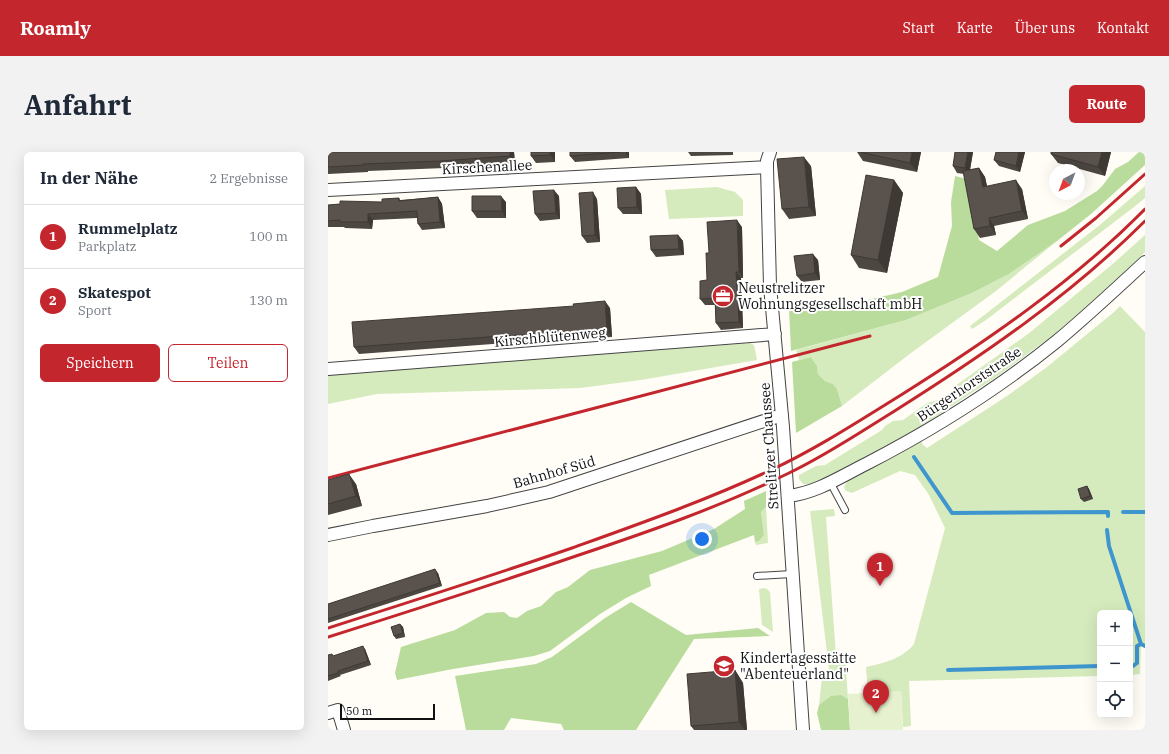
<!DOCTYPE html>
<html lang="de">
<meta charset="utf-8">
<style>
body{margin:0;font-family:"IBM Plex Serif",serif;background:#f2f2f3;color:#1f2937}
.controls{position:absolute;right:12px;bottom:12px;display:grid;overflow:hidden;border-radius:6px;box-shadow:0 4px 16px #0002}
.controls button{width:36px;height:36px;display:grid;place-items:center;padding:0;border:0;border-bottom:1px solid #e0e1e3;background:#fff;color:#1f2937;font:20px sans-serif}
.compass{position:absolute;left:721px;top:12px;width:36px;height:36px;border-radius:50%;background:#fff;box-shadow:0 4px 16px #0002;rotate:221deg}
.scale{position:absolute;left:12px;bottom:10px;width:95px;box-sizing:border-box;padding-left:4px;border:2px solid #111;border-top:0;font-size:11px;line-height:14px;white-space:nowrap;color:#111;-webkit-text-stroke:3px #fff;paint-order:stroke}
.you{position:absolute;left:374px;top:387px;width:14px;height:14px;margin:-10px;border:3px solid #fff;border-radius:50%;background:#1a73e8;box-shadow:0 0 0 6px #1a73e833}
.badge{display:grid;place-items:center;width:26px;height:26px;border-radius:50%;background:#c4262e;color:#fff;font-size:13px;font-weight:700}
.pin{position:absolute;translate:-50% -33px;filter:drop-shadow(0 1px 2px #0008)}
.pin::after{content:'';position:absolute;top:21px;width:14px;height:12px;background:inherit;clip-path:polygon(0 0,100% 0,50% 100%)}
.list{margin:0;padding:0;list-style:none}
h2{display:flex;justify-content:space-between;align-items:center;height:52px;margin:0;padding:0 16px;font-size:17px}
h2 small{font-size:13px;font-weight:400;color:#747a83}
.list li{display:grid;grid-template-columns:26px 1fr auto;gap:12px;align-items:center;box-sizing:border-box;height:64px;padding:0 16px;border-top:1px solid #e0e1e3}
.list b{display:block;font-size:15px;white-space:nowrap}
.list p{margin:0;font-size:13px;white-space:nowrap;color:#747a83}
.list em{font-size:13px;font-style:normal;color:#747a83}
.actions{display:flex;gap:8px;padding:12px 16px}
.actions a{flex:1;padding:9px 0;border:1px solid #c4262e;border-radius:6px;text-align:center;font-size:14px;color:#c4262e}
.actions .main{background:#c4262e;color:#fff}
.icon{flex:none;width:22px;height:22px;fill:none;stroke:currentColor;stroke-width:2;stroke-linecap:round;stroke-linejoin:round}
.map{position:relative;flex:none;width:817px;height:578px;overflow:hidden;border-radius:6px}
header{display:flex;align-items:center;gap:24px;box-sizing:border-box;height:56px;padding:0 20px;background:#c4262e;color:#fff}
header strong{font-size:19px}
nav{display:flex;gap:22px;margin-inline-start:auto;font-size:14px}
.intro{display:flex;align-items:center;justify-content:space-between;box-sizing:border-box;height:96px;padding:0 24px}
h1{margin:0;font-size:28px}
.button{padding:10px 18px;border-radius:6px;background:#c4262e;color:#fff;font-size:14px;font-weight:700}
main{display:flex;gap:24px;padding:0 24px}
aside{flex:1;background:#fff;border-radius:6px;box-shadow:0 4px 16px #0002}
.map>svg:first-child{display:block}
.green{fill:#d5ebbd}
.forest{fill:#b9dc9c}
.pitch{fill:#e6f2cf}
.lines{fill:none;stroke-linecap:round;stroke-linejoin:round}
.stream{stroke:#3f96cf;stroke-width:4}
.service-casing{stroke:#444;stroke-width:8}
.minor-casing{stroke:#444;stroke-width:14}
.service{stroke:#fff;stroke-width:6}
.minor{stroke:#fff;stroke-width:12}
.rail{stroke:#c4262e;stroke-width:3}
.wall{fill:#4d4742}
.shaded-wall{fill:#3f3936}
.building{fill:#5a524d;stroke:#3f3936}
.labels{text-anchor:middle;dominant-baseline:central;stroke-width:4;stroke-linejoin:round;paint-order:stroke}
.street-label{font-size:14px;fill:#111;stroke:#fff}
.poi-label{font-size:14px;fill:#111;stroke:#fff;text-anchor:start}
</style>
<header>
<strong>Roamly</strong>
<nav><a>Start</a><a>Karte</a><a>Über uns</a><a>Kontakt</a></nav>
</header>
<div class="intro"><h1>Anfahrt</h1><a class="button">Route</a></div>
<main>
<aside>
<h2>In der Nähe<small>2 Ergebnisse</small></h2>
<ul class="list">
<li><span class="badge">1</span><div><b>Rummelplatz</b><p>Parkplatz</p></div><em>100 m</em></li>
<li><span class="badge">2</span><div><b>Skatespot</b><p>Sport</p></div><em>130 m</em></li>
</ul>
<div class="actions"><a class="main">Speichern</a><a>Teilen</a></div>
</aside>
<div class="map">
<svg width="817" height="578" viewBox="0 0 817 578">
<rect width="100%" height="100%" fill="#fffdf5"/>
<path class="green" d="M817 34V46L806 55 658 168 644 177 642 174 655 164 773 72Z
M389 35 407 40 415 48V64L341 67 337 38Z
M817 83V100L775 141 724 184 671 223 575 286 500 325 483 333 475 332 471 327V323L488 314 497 313 554 278 557 274 565 269 575 268 599 251 613 247 621 241 627 234 700 182 787 110Z
M729 89 668 139 583 201 514 254 509 237 505 232 497 229 490 222 489 214 483 205 471 208 468 198 578 168 644 141 681 122Z
M792 154 817 180V494L813 492 812 522 802 523V461H772V524L581 529 583 574 575 575 573 540 540 541 538 515C556 511 574 507 586 492L617 376 601 343 587 323 572 319 524 341 518 339 516 335 520 328 581 296 593 288 595 293 599 296 679 244 719 215 786 160Z
M422 191 426 193 429 208 313 228 252 236 49 242 0 252V223L11 221Z
M438 355 440 391 428 393 427 390 431 389 436 383 433 360Z
M506 357 507 364 498 365 508 504H517L520 547C507 540 502 545 491 553L494 525 501 518 482 359Z
M436 436 439 437 442 440 445 480 434 473 431 437Z"/>
<path class="forest" d="M811 0H817V13L763 62 729 89 681 122 644 141 578 168 463 199 461 157 518 153 574 140 610 125 624 74 623 50 627 24 639 27 651 88 669 99 700 73 737 59 769 39 775 33 787 17 800 10Z
M483 205 489 214 490 222 497 229 505 232 509 237 514 254 468 281 464 210Z
M438 339V355L433 360 436 383 431 389 427 390 426 383 321 423 323 434 298 446 272 462 222 499 206 504 125 517 69 528 67 521 73 495 127 478 158 461 176 460 182 465 189 466 199 459 213 454 228 440 240 435 262 418 334 399 386 377 417 357 416 349Z
M303 450 358 483 430 476 442 484 366 487 308 578H236L233 572 183 566 176 578H138L127 524 208 512 224 505 277 466Z
M513 543 520 547 522 578H493L489 561 491 553 503 544Z"/>
<path class="pitch" d="M573 539 575 578H522L520 542Z"/>
<g class="lines">
<path class="stream" d="M586 305 624 361 780 360V364
M795 360H817
M779 378 781 394 813 492 817 494
M802 514H805L809 511V494L813 492
M620 518 772 514"/>
<g class="service-casing">
<path id="service" d="M502 330 517 358
M429 424 464 422"/>
</g>
<g class="minor-casing">
<path id="minor" d="M442 0 439 9V15L442 134 455 275 475 578
M0 38 439 15
M0 217 447 182
M460 344C488 341 512 325 538 312 604 278 671 236 729 189 759 164 788 137 817 110
M0 383 45 374 159 354 221 340 454 263
M0 561 10 558 16 578"/>
</g>
<use href="#service" class="service"/>
<use href="#minor" class="minor"/>
<path class="rail" d="M733 94 768 66 817 22
M0 326 542 184
M0 476C82 450 163 424 244 396 311 372 379 348 443 318 488 297 531 269 573 243 659 189 745 130 817 57
M0 485C83 459 166 432 248 404 320 380 392 355 461 321 497 304 531 281 565 260 654 204 742 144 817 69"/>
</g>
<path class="wall" d="M0 0H186L187 11 117 16 40 19V20L0 22Z
M203 0H227V10L208 11 203 4Z
M242 0H301V6L247 10 242 4Z
M360 0H405V3L363 4Z
M529 0H593L589 20 535 9Z
M627 0H645L642 18 651 16 657 25 659 34 694 37 700 67 666 74 668 83 652 86 646 77 636 22 629 21 625 14Z
M668 0H697L692 20 671 14 666 8Z
M783 0 777 24 730 11 723 2Z
M483 14 488 64 461 67 454 57Z
M566 28 575 41 559 121 531 116 523 103Z
M308 35 313 42 314 62H295L290 56Z
M231 44 232 67 212 69 207 62Z
M110 45 114 52 117 76 94 78 90 72 89 66 45 68 44 77 17 76 16 75H0V53L54 50 71 46 72 48Z
M269 47 272 90 259 91 254 84Z
M178 50V66H149L144 59Z
M414 75 415 126H413L415 176 393 178 388 171 387 153H377L372 147 379 128 381 101Z
M350 83 355 89 356 103 328 105 323 98Z
M490 108 492 128 474 130 469 124Z
M282 156 284 185 178 191 31 202 26 195Z
M0 328 28 332 34 354 0 363Z
M759 334 761 337 765 347 756 350 753 347Z
M110 421 114 434 0 471V452Z
M72 472 75 475 77 485 68 487 66 484Z
M37 497 43 513 12 523 13 524 0 529V503L5 504Z
M407 518 415 531 419 578H366L363 574Z"/>
<path class="shaded-wall" d="M182 0H186L187 11 182 4Z
M222 0H227V10L222 3Z
M297 0H301V6Z
M584 0H593L589 20 582 11Z
M640 0H645L641 23 637 16Z
M691 0H697L692 20 688 14Z
M774 0H783L777 24 770 15Z
M476 5 483 14 488 64 481 55Z
M651 16 657 25 661 44 655 35Z
M566 28 575 41 559 121 550 108Z
M688 28 694 37 700 67 694 59Z
M308 35 313 42 314 62 309 55Z
M226 38 231 44 232 67 228 61Z
M265 40 269 47 272 90 267 83Z
M173 44 178 50V66L174 59Z
M110 45 114 52 117 76 112 70Z
M40 62 45 68 44 77 40 70Z
M661 66 666 74 668 83 662 74Z
M409 68 414 75 415 126 411 120Z
M350 83 355 89 356 103 351 97Z
M485 102 490 108 492 128 487 121Z
M408 120 413 126 415 176 411 170Z
M277 149 282 156 284 185 279 179Z
M21 322 28 332 34 354 28 344Z
M759 334 761 337 765 347 762 344Z
M107 417 110 421 114 434 112 431Z
M72 472 75 475 77 485 75 481Z
M35 494 37 497 43 513 40 509Z
M407 518 415 531 419 578H417L411 570Z"/>
<path class="building" d="M0 0H182V4L112 9 35 12V13L0 15Z
M203 0H222V3L203 4Z
M242 0H292L242 4Z
M532 0H584L582 11Z
M627 0H640L637 16 625 14Z
M668 0H691L688 14 666 8Z
M723 0H774L770 15 723 2Z
M476 5 481 55 454 57 449 7Z
M651 16 655 35 688 28 694 59 661 66 662 74 646 77 635 19Z
M538 23 566 28 550 108 523 103Z
M308 35 309 55 290 56 289 36Z
M226 38 228 61 207 62 205 39Z
M265 40 267 83 254 84 251 41Z
M144 44H173L174 59H144Z
M110 45 112 70 90 72 89 59 40 62V70H12V68L0 69V53L12 52V49L54 50V47L71 46V49Z
M409 68 411 120H408L411 170 388 171 387 146 372 147V129L379 128 378 101H381L379 70Z
M350 83 351 97 323 98 322 84Z
M485 102 487 121 469 124 466 104Z
M277 149 279 179 173 184 26 195 24 170 246 154 245 152Z
M21 322 28 344 0 352V328Z
M759 334 762 344 753 347 750 337Z
M107 417 112 431 0 467V452Z
M72 472 75 481 66 484 63 475Z
M35 494 40 509 10 519V521L0 524V503L4 502 5 504Z
M407 518 411 570 363 574 359 522Z"/>
<defs>
<g id="office-disc" transform="scale(1.15)"><circle r="9.5" fill="#c4262e" stroke="#fff"/><path d="M-6-3h4V-5.5h4V-3h4V5H-6ZM-1-4.5V-3h2v-1.5ZM-6 0V1H6V0Z" fill="#fff"/></g>
<g id="school-disc" transform="scale(1.15)"><circle r="9.5" fill="#c4262e" stroke="#fff"/><path d="M0-5L7-2L0 1L-7-2ZM-4 1L0 2.5L4 1V4Q0 6-4 4Z" fill="#fff"/></g>
</defs>
<g fill-rule="evenodd">
<use href="#office-disc" x="395" y="144"/>
<use href="#school-disc" x="396" y="514"/>
</g>
<g class="labels">
<g class="street-label">
<text transform="translate(159 15) rotate(-3)">Kirschenallee</text>
<text transform="translate(222 185) rotate(-5)">Kirschblütenweg</text>
<text transform="translate(641 232) rotate(-34)">Bürgerhorststraße</text>
<text transform="translate(441 294) rotate(-94)">Strelitzer Chaussee</text>
<text transform="translate(226 320) rotate(-16)">Bahnhof Süd</text>
</g>
<g class="poi-label">
<text x="410" y="136">Neustrelitzer<tspan x="410" dy="16">Wohnungsgesellschaft mbH</tspan></text>
<text x="412" y="506">Kindertagesstätte<tspan x="412" dy="16">"Abenteuerland"</tspan></text>
</g>
</g>
</svg>
<div class="controls">
<button>+</button>
<button>−</button>
<button><svg class="icon" aria-label="locate" viewBox="0 0 24 24"><circle cx="12" cy="12" r="6"/><path d="M12 2v4M12 18v4M2 12h4M18 12h4"/></svg></button>
</div>
<svg class="compass" viewBox="-18 -18 36 36"><path d="M0-13l5 13h-10z" fill="#e53935"/><path d="M0 13l5-13h-10z" fill="#747a83"/></svg>
<div class="scale">50 m</div>
<div class="you"></div>
<div class="pin badge" style="left:552px;top:434px">1</div>
<div class="pin badge" style="left:548px;top:561px">2</div>
</div>
</main>
